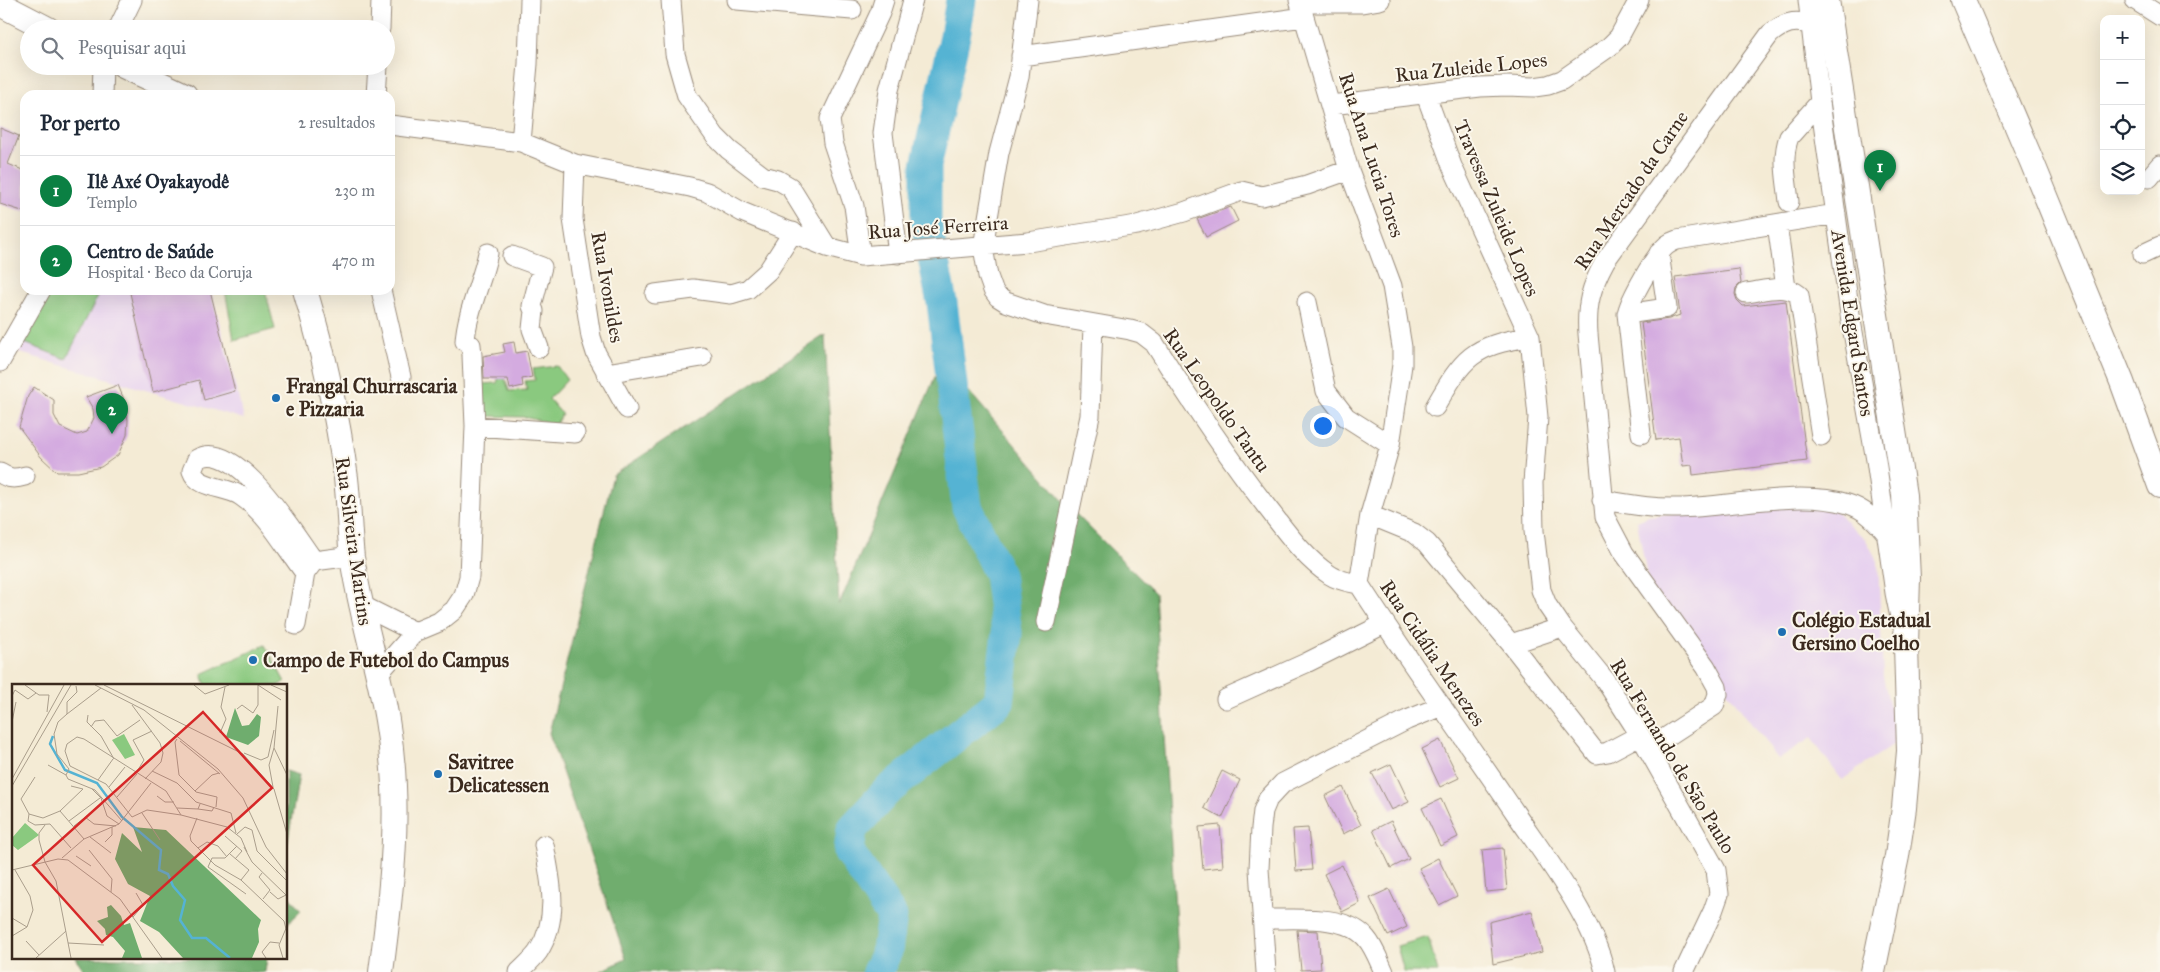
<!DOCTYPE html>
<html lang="pt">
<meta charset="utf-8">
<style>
body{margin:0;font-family:"IM FELL Great Primer",serif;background:#f2f2f3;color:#1f2937}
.controls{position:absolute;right:15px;top:15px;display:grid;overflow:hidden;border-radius:10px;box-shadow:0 5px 20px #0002}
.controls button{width:45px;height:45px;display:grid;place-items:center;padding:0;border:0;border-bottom:1px solid #e0e1e3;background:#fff;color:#1f2937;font:25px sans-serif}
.you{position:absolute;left:1322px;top:425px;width:18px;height:18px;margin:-12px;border:4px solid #fff;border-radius:50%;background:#1a73e8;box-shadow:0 0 0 8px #1a73e833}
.badge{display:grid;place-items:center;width:32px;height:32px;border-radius:50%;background:#0b8043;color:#fff;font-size:16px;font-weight:700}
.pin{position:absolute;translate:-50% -41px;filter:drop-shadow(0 1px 2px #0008)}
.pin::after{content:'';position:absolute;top:26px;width:18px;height:15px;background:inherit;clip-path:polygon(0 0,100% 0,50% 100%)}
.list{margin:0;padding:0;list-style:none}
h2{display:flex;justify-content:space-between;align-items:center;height:65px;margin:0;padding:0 20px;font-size:21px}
h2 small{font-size:16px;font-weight:400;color:#747a83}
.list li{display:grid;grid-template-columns:32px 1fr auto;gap:15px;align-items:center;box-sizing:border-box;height:70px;padding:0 20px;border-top:1px solid #e0e1e3}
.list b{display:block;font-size:19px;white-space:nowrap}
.list p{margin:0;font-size:16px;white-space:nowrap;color:#747a83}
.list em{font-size:16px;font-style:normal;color:#747a83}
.icon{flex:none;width:28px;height:28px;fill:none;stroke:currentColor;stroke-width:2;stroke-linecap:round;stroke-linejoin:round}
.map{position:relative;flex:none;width:2160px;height:972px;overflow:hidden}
.search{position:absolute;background:#fff;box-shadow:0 5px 20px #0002;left:20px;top:20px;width:375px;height:55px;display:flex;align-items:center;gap:12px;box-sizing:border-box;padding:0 18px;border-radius:28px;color:#747a83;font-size:19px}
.panel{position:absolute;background:#fff;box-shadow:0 5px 20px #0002;left:20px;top:90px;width:375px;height:205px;border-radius:15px}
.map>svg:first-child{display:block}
.built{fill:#e7d2ef}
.green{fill:#8ac97f;stroke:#627a4e}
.forest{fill:#6fad6e;stroke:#556c46}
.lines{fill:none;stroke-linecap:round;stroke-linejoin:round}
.river{stroke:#55b3d3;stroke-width:31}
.building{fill:#d4abe0}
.minor-casing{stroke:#988a7a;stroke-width:21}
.major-casing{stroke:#988a7a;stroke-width:26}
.minor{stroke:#fff;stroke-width:19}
.major{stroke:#fff;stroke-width:24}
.poi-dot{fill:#1f6fb2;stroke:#fbf7ec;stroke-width:2}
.labels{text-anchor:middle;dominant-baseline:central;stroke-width:4;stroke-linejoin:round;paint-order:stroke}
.street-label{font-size:20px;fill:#3b2a1e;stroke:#fbf7ec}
.poi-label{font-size:20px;font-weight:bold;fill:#3b2a1e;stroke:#fbf7ec;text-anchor:start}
.inset-river{fill:none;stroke:#55b3d3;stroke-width:2.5}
.inset-road{fill:none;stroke:#aa9e8c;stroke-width:1}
.view{fill:#d62828;fill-opacity:0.15;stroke:#d62828;stroke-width:2.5}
.inset-edge{fill:none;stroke:#3b2a1e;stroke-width:2.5}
</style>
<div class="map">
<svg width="2160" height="972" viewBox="0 0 2160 972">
<rect width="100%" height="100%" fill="#fbf7ec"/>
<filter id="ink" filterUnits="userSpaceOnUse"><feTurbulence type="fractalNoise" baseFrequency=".02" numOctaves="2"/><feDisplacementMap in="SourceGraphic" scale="10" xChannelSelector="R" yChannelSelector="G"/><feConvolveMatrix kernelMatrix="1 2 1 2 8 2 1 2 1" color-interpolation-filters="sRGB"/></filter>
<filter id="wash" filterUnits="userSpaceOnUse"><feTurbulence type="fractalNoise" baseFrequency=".0096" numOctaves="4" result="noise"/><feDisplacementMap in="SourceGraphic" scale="20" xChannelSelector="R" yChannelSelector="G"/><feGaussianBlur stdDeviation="1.12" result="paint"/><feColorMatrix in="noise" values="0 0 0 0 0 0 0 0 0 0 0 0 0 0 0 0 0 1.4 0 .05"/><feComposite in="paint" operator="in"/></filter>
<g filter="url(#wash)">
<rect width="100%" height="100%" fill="#f4ebd5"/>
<path class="built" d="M50 290H211L244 419 17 352Z
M1788 502 1834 510 1866 540 1878 562 1883 677 1898 741 1842 780 1811 738 1778 759 1649 588 1637 521 1649 516Z"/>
<path class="green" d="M52 290H96L100 292 66 359 22 342Z
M225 290H265L275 329 234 340Z
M557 366 567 380 549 399 562 414 556 424 523 417 485 416 481 384 497 383 498 379 505 378 509 391 527 390 525 381 535 380 533 369Z
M265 645 285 682 277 686H206L202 674Z
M1428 937 1438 972H1404L1397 946Z"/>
<path class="forest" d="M825 335 839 605 942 360 1065 503 1155 593 1179 972H599L626 959 549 733 613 475Z
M286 771 299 775 286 851Z
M286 893 301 911 286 925Z
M76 958H267L265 972H85Z"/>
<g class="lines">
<path class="river" d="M877 972 887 951 892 916 849 852 852 829 886 792 999 702 1007 633 999 574 967 507 942 303 926 221V166L955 36 961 0"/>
</g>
<g id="blocks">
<path class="building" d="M0 128 19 136 8 164 25 171V212L0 204Z
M1231 207 1238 221 1206 237 1197 219Z
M1739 269 1741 283 1736 288 1735 294 1737 300 1743 306 1786 301 1807 461 1693 475 1692 465 1683 466 1679 437 1656 440 1641 323 1669 319 1680 315 1675 277Z
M150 290H210L235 391 204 400 199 380 153 392 130 293Z
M514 342 516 353 527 351 532 377 522 379 523 386 510 389 508 379H484L483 356 505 352 503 344Z
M118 385 125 402 128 420 127 435 118 455 101 467 78 472H57L41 457 19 427 28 396 34 387 54 400V415L60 427 77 435 87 432 94 418 93 409 86 397Z
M1440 740 1459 778 1440 787 1422 749Z
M1391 764 1409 802 1391 810 1372 773Z
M1222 771 1240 780 1222 818 1204 808Z
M1343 787 1361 825 1343 834 1325 796Z
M1441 799 1458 837 1440 846 1422 808Z
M1391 821 1409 859 1391 868 1373 830Z
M1220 825 1223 867 1203 869 1199 827Z
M1308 828 1312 870 1296 871 1293 829Z
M1503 848 1507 890 1486 892 1482 850Z
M1438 858 1457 896 1439 905 1419 868Z
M1342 865 1360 903 1342 912 1324 874Z
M1389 889 1407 927 1388 936 1370 898Z
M1532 911 1542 952 1493 964 1489 922Z
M1297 930 1318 931 1321 969 1301 970Z"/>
</g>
</g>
<g filter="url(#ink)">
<use href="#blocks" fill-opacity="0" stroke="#988a7a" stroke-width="1"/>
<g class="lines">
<g class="minor-casing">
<path id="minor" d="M671 0 675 54 687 96 715 136 729 150 763 176 778 180 790 187 827 247
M737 0 852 10
M1028 0 1019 77 999 153 983 247 988 276 993 290 998 297 1006 302 1044 315 1130 330 1141 333 1154 343C1190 400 1224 452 1266 506 1285 530 1304 558 1330 575 1339 581 1349 582 1359 584
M1299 0 1349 170 1392 286 1402 347V365L1390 445 1370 515 1359 584C1409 662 1464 737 1516 814 1547 859 1593 919 1605 972
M1808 0 1820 102 1851 321 1876 460 1895 593 1901 622
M2135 0 2160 16
M1300 3H1362L1380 0
M118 29 132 0
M380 29 381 0
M1021 56 1304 17
M102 95 103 66
M376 95 378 66
M1426 95 1452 166 1530 337 1538 417 1533 483 1534 531 1541 590 1547 605 1562 627 1605 680 1640 735 1716 870 1719 894 1713 911 1684 972
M1331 105 1480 87 1507 86 1534 87 1548 85 1562 80 1609 47 1619 37 1639 0
M390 125 521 142 575 164 690 187 707 192 742 212 827 247 861 256 1028 242 1137 225 1184 212 1241 191 1262 196 1307 185 1349 170
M521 142 528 64 530 0
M575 164 573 219 591 337 596 353 627 409
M2149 178 2160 165
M1789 202C1787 180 1781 158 1789 137L1820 102
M1777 224 1786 288
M898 254 883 133 889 90 913 0
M2143 254 2160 246
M512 256 542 267 532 306 534 311 532 329 539 348
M861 256 854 206 833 143 830 119 880 13 884 0
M381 290 401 377
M1746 293C1763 291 1785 283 1799 295L1821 436
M655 294 693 289 731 294 748 289 768 271 793 232
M1307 302 1326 391 1346 417 1390 445
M1627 314 1667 308 1659 253
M0 362 41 290
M606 373 702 357
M1435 407C1463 358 1472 345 1530 337
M475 426 575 433
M1641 434 1627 314C1630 299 1655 255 1667 245 1670 243 1674 241 1677 240L1836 214
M0 473C9 479 15 479 25 476
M1602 500C1628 504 1652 509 1678 508 1729 507 1799 489 1848 504 1865 509 1876 521 1887 534
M1370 515 1414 533 1427 543 1511 644 1562 627
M305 573C285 547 268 514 241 496 226 486 198 489 192 471L197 459C236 436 294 534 314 561
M361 605 415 632
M1046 622 1090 416 1093 324
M296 625 305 573 314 561 352 556
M1511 644 1597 754 1608 752 1640 735
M377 675 415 632 439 622 454 610 464 595 469 577 475 426 472 355 471 345 465 341C467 311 482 282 488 253
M1226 699 1306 663 1384 624
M1648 749 1714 706 1718 694 1717 687 1706 667 1624 553 1605 517 1588 334C1586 304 1591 287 1605 261L1770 34C1784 23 1794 19 1811 25
M1263 919C1293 920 1345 913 1366 938 1374 947 1379 961 1384 972
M519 972C525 966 533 959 538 952 560 918 551 881 544 845
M1266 972 1259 869 1261 828 1263 811 1268 799 1283 783 1407 720 1442 706"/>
</g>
<g class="major-casing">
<path id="major" d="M1827 0 1904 495 1908 578 1906 645 1909 751 1904 808 1897 856 1873 972
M1963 0 2032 162 2122 382 2160 486
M0 4 48 29
M123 66 185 95
M305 290C324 354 337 412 346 478 349 504 349 531 352 557 360 612 378 665 387 720 402 805 392 888 381 972"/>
</g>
<use href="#minor" class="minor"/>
<use href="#major" class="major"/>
</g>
</g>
<g class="poi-dot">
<circle cx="276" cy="398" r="5"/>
<circle cx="1782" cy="632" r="5"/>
<circle cx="253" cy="660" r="5"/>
<circle cx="438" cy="774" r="5"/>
</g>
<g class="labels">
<g class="street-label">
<text transform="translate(1471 67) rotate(-6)">Rua Zuleide Lopes</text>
<text transform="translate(1372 155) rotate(72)">Rua Ana Lucia Tores</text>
<text transform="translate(1631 190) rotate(-56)">Rua Mercado da Carne</text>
<text transform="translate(1497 208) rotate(67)">Travessa Zuleide Lopes</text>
<text transform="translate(938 227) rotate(-4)">Rua José Ferreira</text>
<text transform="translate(608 287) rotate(80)">Rua Ivonildes</text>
<text transform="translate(1853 323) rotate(81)">Avenida Edgard Santos</text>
<text transform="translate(1217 400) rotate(55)">Rua Leopoldo Tantu</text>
<text transform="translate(354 541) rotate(82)">Rua Silveira Martins</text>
<text transform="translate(1433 653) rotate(56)">Rua Cidália Menezes</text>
<text transform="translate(1673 756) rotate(59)">Rua Fernando de São Paulo</text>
</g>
<g class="poi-label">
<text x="286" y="386">Frangal Churrascaria<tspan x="286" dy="23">e Pizzaria</tspan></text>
<text x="1792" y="620">Colégio Estadual<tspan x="1792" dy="23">Gersino Coelho</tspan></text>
<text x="263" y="660">Campo de Futebol do Campus</text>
<text x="448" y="762">Savitree<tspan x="448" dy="23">Delicatessen</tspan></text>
</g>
</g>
<g transform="translate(12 684)">
<rect width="275" height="275" fill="#f4ebd5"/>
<path d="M112 50 123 71 113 75 100 56ZM13 139 27 151 6 166 0 161V154Z" fill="#8ac97f"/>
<path d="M223 24 230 42 237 41 245 30 249 33 247 52 236 61 214 53ZM121 143 154 146 249 236 246 245 247 258 240 274H171L147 248 128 237 138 212 116 200 103 175 110 149 130 168ZM99 221 109 232 112 241 118 239 130 274H110L113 267 101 253 94 251 93 245 85 237 96 233 95 223Z" fill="#6fad6e"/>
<path class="inset-river" d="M41 52 38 60 53 86 85 99 110 133 149 166 147 186 156 190 161 202 173 216 168 236 180 254H194L218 274"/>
<path class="inset-road" d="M13 1 27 11H37L35 28M83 1 132 26 206 85 231 114 254 163 275 190M92 1 231 70 262 105 275 150M182 1 193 10 217 1M246 1 269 16M259 1 275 8M0 12 3 6 16 15 24 9M120 21 148 59 151 69 149 78 133 95M225 25 230 21 241 29 246 21V1M55 30 89 4M76 31 75 38 89 52 102 75M0 38 4 18M79 43 83 37 92 36 105 52 128 36M208 49 214 35 209 23 213 3M165 55 163 58 167 91 184 108 205 113 204 123M168 57 208 90M262 64 275 91M232 69 249 76 256 73 262 46M36 81 54 91M58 82 53 67 55 60 65 53 72 55 154 107 169 131 215 143 229 154 235 168M58 82 94 100 120 133 135 126 169 131M57 85 45 70 42 50 46 38 55 30V18L65 8 64 2M57 85 54 91 56 95 83 106 110 137M140 87 165 99 184 118 219 129 224 149M124 89 132 76 121 56 140 47M0 95 52 1M86 96 101 75M0 102 59 1M97 103 113 83M261 103 257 81 262 64 266 22M80 105 89 114 95 132 107 140M183 107 200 91 207 89M145 112 153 118H162M105 113 125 90M165 124 186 125 188 120M186 125 200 127 202 123M48 127 72 155M130 129 148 156M17 130 31 134 48 127 71 105 59 102M17 130 16 137 23 141 38 140 59 164M17 130 9 115 23 93M73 133 82 140 104 142M185 134 178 152 179 157 203 181 229 196 272 237 274 245M57 137 88 114M33 141 27 149V156L33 178 44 197 59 274M62 142 89 121M225 150 233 143 240 146 245 167 275 197M213 152 230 167 223 175M78 153 99 169M93 158 100 151V143M225 162 213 174H200L196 183 234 210M232 163 240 178 275 212M186 164 195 158 206 162 215 173M77 166 100 195 99 208M218 170 237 186 229 196M64 172 79 182M50 174 72 155 107 140 139 99M0 186 46 175 56 176 108 215 150 274M250 189 247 193 258 206 251 215M258 208 266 215 274 211M121 233 131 221 124 209M0 234 15 243M0 252 15 243 21 226 18 212 3 186M14 257 27 271M56 259 92 261M24 274 54 247M254 274 250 268 258 258 267 259M271 274 267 261 275 242"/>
<path class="view" d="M191 28 260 104 90 258 21 181Z"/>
<rect width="275" height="275" class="inset-edge"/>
</g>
</svg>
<div class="controls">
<button>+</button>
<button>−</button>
<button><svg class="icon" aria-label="locate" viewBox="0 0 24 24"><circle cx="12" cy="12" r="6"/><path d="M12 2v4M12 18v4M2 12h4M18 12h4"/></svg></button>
<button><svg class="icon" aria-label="layers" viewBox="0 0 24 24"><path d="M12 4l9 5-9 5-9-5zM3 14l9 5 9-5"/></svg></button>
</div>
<div class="you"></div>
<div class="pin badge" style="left:1880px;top:191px">1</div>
<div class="pin badge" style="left:112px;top:434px">2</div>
<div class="search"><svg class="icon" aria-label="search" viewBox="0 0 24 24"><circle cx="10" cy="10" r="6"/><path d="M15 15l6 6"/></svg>Pesquisar aqui</div>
<section class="panel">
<h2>Por perto<small>2 resultados</small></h2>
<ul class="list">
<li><span class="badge">1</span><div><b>Ilê Axé Oyakayodê</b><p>Templo</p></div><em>230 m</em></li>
<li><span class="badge">2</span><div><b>Centro de Saúde</b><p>Hospital · Beco da Coruja</p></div><em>470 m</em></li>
</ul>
</section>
</div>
